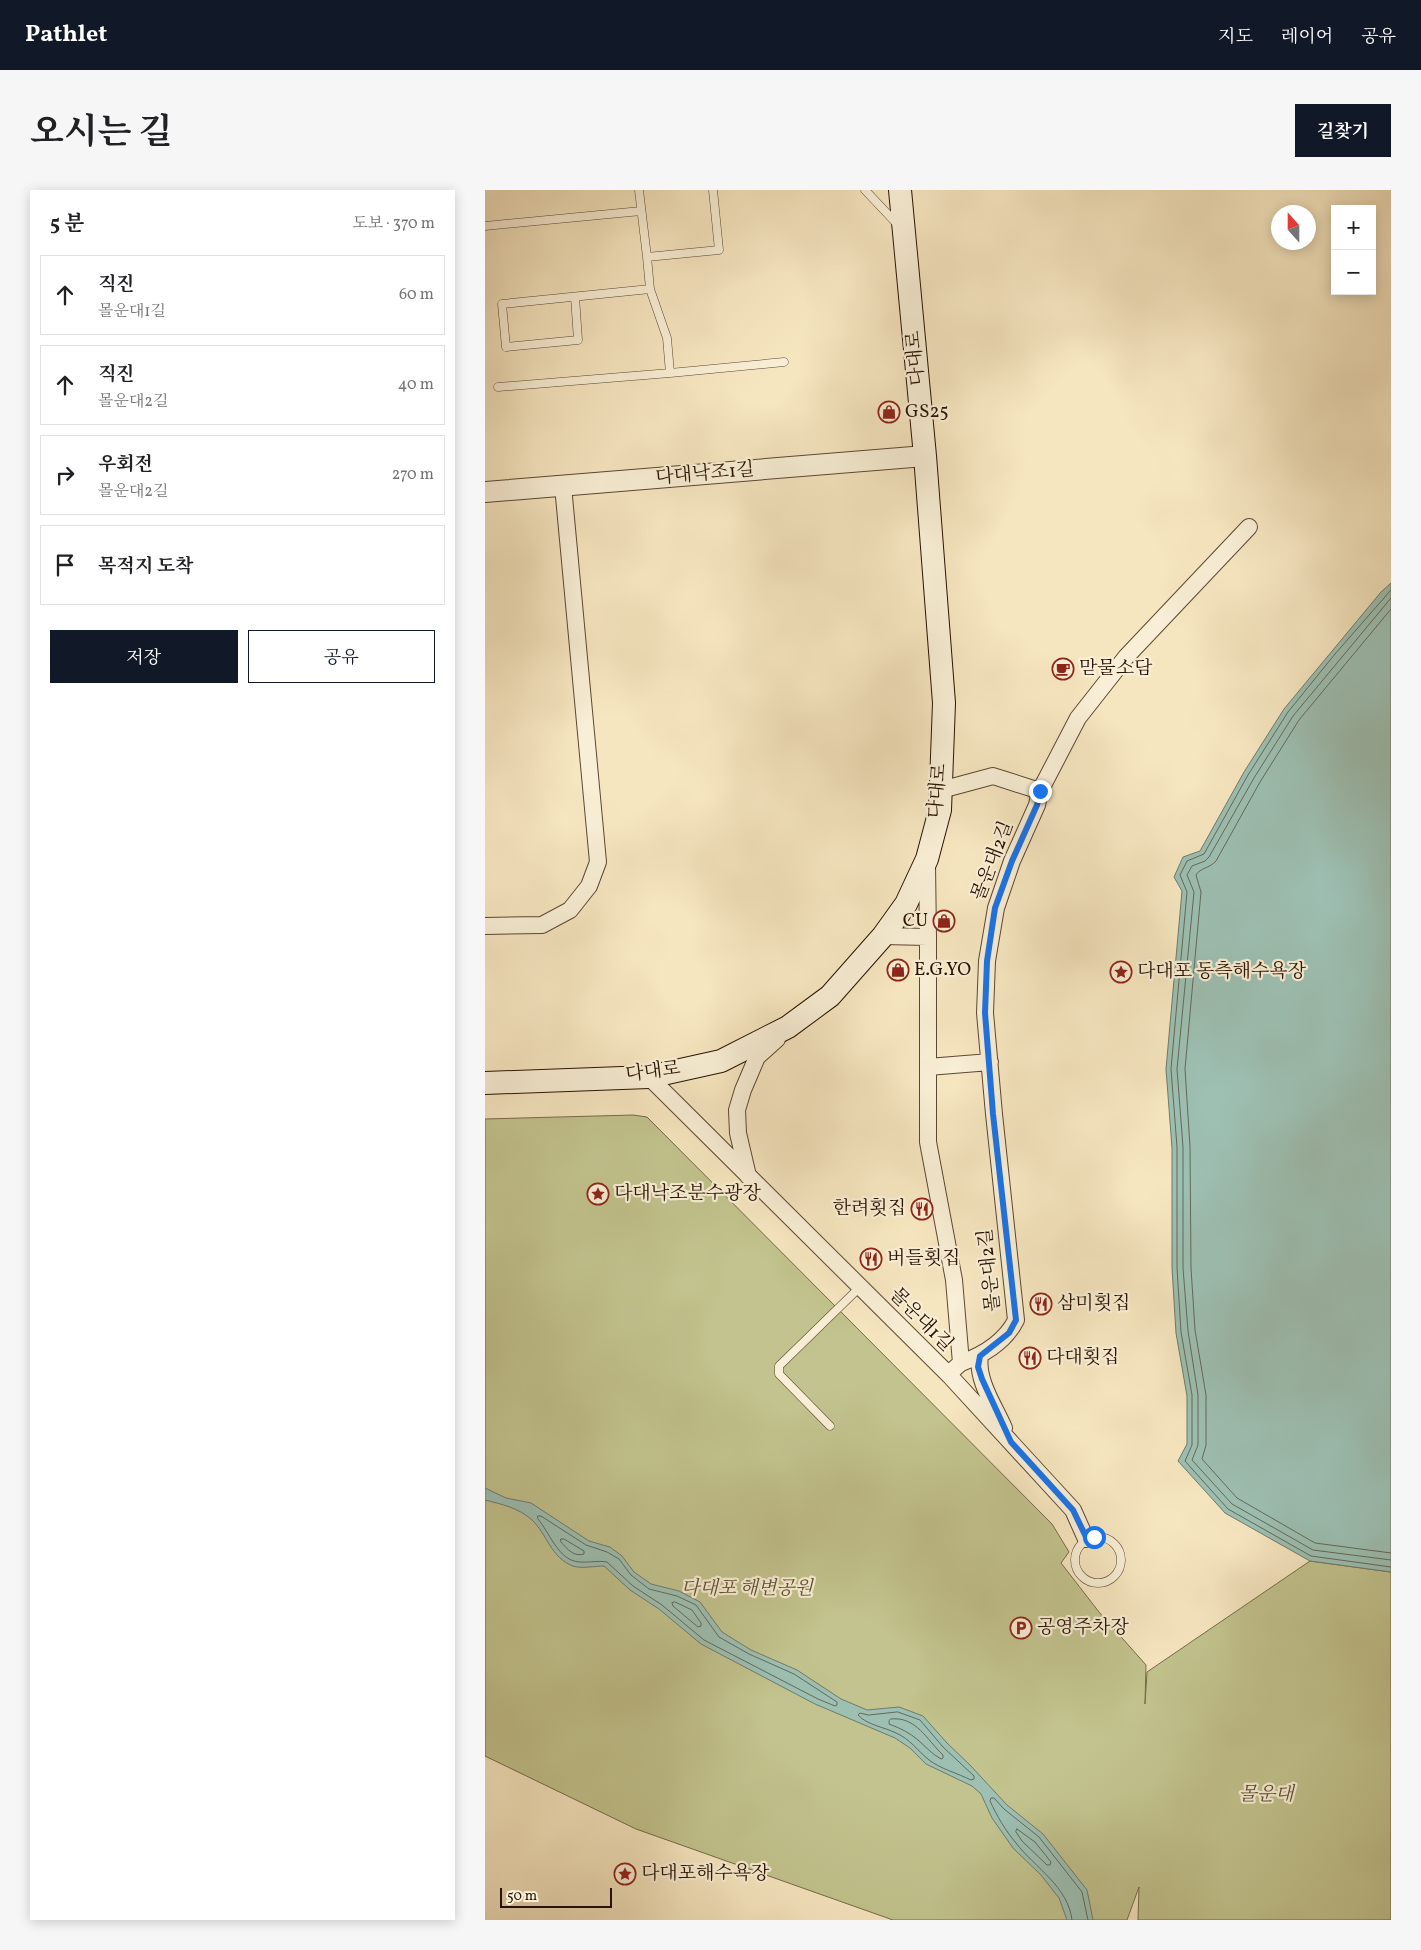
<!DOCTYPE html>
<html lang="ko">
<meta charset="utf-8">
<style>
body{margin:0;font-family:Vollkorn,"Noto Serif KR",serif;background:#f6f6f6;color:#202124}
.controls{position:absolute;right:15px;top:15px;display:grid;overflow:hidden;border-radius:0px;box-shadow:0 2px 12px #0003}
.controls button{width:45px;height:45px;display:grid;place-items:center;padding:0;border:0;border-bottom:1px solid #e0e0e0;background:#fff;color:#202124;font:25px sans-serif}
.compass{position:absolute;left:786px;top:15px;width:45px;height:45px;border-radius:50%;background:#fff;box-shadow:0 2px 12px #0003;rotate:339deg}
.scale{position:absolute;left:15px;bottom:12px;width:112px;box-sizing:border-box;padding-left:5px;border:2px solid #291202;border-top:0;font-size:14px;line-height:18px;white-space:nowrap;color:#291202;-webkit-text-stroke:4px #f9efd6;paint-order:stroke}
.stop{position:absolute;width:15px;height:15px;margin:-11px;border:4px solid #1a73e8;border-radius:50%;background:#fff}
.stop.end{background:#1a73e8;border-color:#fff;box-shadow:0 1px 5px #0008}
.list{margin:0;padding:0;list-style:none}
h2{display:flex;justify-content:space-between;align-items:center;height:65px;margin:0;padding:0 20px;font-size:21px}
h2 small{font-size:16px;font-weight:400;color:#757577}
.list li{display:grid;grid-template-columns:32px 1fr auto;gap:15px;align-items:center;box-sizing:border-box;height:80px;margin:0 10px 10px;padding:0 10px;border:1px solid #e0e0e0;border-radius:0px}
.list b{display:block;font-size:19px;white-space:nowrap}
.list p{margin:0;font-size:16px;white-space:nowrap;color:#757577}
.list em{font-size:16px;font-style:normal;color:#757577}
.actions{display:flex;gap:10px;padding:15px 20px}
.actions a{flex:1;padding:11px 0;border:1px solid #111827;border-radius:0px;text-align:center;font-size:18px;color:#111827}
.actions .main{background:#111827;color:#fff}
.icon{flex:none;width:28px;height:28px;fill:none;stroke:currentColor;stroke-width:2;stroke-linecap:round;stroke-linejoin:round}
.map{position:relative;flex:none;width:906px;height:1730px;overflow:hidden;border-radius:0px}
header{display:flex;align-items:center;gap:30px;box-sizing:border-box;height:70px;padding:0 25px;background:#111827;color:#fff}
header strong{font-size:24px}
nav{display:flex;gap:28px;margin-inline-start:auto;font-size:18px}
.intro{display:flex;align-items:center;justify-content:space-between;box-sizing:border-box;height:120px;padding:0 30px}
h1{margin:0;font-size:35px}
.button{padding:12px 22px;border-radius:0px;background:#111827;color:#fff;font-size:18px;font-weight:700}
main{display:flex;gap:30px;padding:0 30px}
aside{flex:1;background:#fff;border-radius:0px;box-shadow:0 2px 12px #0003}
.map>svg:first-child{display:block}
.green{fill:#c2c38e;stroke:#766a48}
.water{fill:#9dc0b3;stroke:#6f7a6c}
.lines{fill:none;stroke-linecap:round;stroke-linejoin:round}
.shore{stroke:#63695a;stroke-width:1}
.service-casing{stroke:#5c4732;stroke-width:9}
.minor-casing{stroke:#5c4732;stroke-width:18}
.tertiary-casing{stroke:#5c4732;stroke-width:22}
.secondary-casing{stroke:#291202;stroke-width:24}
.service{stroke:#f9efd6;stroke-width:8}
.minor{stroke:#f9efd6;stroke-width:16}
.tertiary{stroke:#f9efd6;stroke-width:20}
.secondary{stroke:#f9efd6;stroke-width:22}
.route{stroke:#1a73e8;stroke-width:6}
.labels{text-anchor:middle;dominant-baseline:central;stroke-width:4.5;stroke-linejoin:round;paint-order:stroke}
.street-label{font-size:19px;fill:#291202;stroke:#f9efd6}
.poi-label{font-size:19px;fill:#291202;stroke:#f9efd6;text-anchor:start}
.park-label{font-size:19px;font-style:italic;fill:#5f5033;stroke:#f9efd6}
</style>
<header>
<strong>Pathlet</strong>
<nav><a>지도</a><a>레이어</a><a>공유</a></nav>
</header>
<div class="intro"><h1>오시는 길</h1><a class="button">길찾기</a></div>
<main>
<aside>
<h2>5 분<small>도보 · 370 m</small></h2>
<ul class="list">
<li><svg class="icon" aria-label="ahead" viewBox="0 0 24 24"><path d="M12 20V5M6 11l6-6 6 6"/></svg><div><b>직진</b><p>몰운대1길</p></div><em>60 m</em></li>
<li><svg class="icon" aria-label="ahead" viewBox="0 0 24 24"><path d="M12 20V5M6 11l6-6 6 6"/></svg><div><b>직진</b><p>몰운대2길</p></div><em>40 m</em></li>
<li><svg class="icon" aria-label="right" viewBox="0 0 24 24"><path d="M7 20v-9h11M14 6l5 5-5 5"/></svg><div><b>우회전</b><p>몰운대2길</p></div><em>270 m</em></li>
<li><svg class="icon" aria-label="arrive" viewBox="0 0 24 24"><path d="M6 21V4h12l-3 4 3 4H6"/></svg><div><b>목적지 도착</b></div></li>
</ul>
<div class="actions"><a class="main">저장</a><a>공유</a></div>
</aside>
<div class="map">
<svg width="906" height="1730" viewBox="0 0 906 1730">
<rect width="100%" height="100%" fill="#f6e6c0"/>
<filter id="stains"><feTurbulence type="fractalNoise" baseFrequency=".004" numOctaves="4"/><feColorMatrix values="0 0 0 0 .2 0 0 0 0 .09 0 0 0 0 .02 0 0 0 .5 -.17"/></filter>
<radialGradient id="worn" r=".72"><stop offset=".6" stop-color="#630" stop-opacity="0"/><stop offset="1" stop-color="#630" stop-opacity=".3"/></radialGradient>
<path class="green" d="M148 925 162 927 567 1334 584 1362 576 1373 614 1422 661 1475 660 1514 662 1482 825 1371 906 1382V1730H653L654 1697 642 1730H408L151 1639 0 1566V929Z"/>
<path class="water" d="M906 393V1382L825 1371 740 1323 693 1271 702 1254V1206L691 1143 687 1078V958L681 879 697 701 689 687 698 667 715 661 759 582 799 519 896 402Z
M0 1298 21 1308 46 1313 104 1351 125 1357 137 1366 149 1382 166 1394 194 1401 215 1412 237 1442 266 1460 312 1480 356 1509 382 1520 414 1517 438 1526 462 1553 485 1575 522 1615 558 1644 602 1700 608 1730H582L574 1708 556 1685 528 1658 507 1628 496 1604 487 1596 441 1574 425 1558 410 1548 330 1514 216 1454 174 1419 145 1400 119 1376C110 1376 96 1379 88 1376 66 1368 62 1344 47 1330 34 1318 16 1314 0 1310Z"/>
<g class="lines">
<path class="shore" d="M906 400 850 464 803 522 763 585 719 664 702 671 695 685 702 702 686 879 692 957V1078L696 1142 707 1205V1255L700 1271 743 1319 826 1366 906 1377
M906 408 808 526 769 588 724 667 720 671 707 676 702 685 709 702 692 879 698 957V1078L703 1141 713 1205V1255L707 1270 747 1314 828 1360 906 1370
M906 419 814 530 775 592 731 671C725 678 715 678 711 685L716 702 700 879 705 957 706 1078 710 1140 721 1205V1255L717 1269 752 1308 830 1353 906 1363
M53 1326H56L101 1355 122 1362 134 1369 146 1385 164 1399 192 1406 211 1415 234 1447 264 1464 309 1484 352 1512V1515L350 1516 333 1509 219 1450 177 1415 148 1396 122 1372C112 1370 99 1374 89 1371 72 1366 64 1342 53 1329Z
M76 1349H79L99 1361V1364C89 1367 83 1360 76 1352Z
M190 1412 207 1420 216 1433V1436L213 1437 188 1416 187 1413Z
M413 1522 435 1530 458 1557 489 1586V1589L486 1590C472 1583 456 1579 444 1570 433 1561 425 1549 411 1543 399 1537 382 1535 373 1525L375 1523 383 1525Z
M406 1529C431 1526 442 1550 458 1565V1568L456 1569C447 1564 441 1557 433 1550 425 1543 415 1538 404 1534V1531Z
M532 1639 550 1652 566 1672 565 1675H562L537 1651 531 1642Z
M587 1730C583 1696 550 1678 531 1653 520 1640 512 1626 505 1611L506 1608H509L519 1619 554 1647 597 1702 603 1730"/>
<g class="service-casing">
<path id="service" d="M154 0 162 67 234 60 228 0
M380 0 413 35
M0 36 156 21
M90 107 93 150 21 157 17 114 165 99 162 67
M185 183 299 172
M13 197 185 183 182 148 165 99
M345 1236 294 1184V1176L375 1097
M590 1370a23 23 0 1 1 46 0a23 23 0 1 1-46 0Z"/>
</g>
<g class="minor-casing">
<path id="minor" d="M456 600 508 586 555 601
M0 736 57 735 85 720 104 696 113 672 78 296
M398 746 443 747 442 674
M443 747V952L469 1090 476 1173 469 1179
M443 877 505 872
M164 887 464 1185 588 1320 601 1349
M263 986 253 943 252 920 258 900 272 867 292 849
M495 1166C491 1190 510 1217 519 1238
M476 1173C498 1165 520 1152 531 1130L509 924 500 823 502 771 511 718 527 671 552 615 555 601 593 528 641 467 764 337"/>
</g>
<g class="tertiary-casing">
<path id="tertiary" d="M0 302 440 266"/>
</g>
<g class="secondary-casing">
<path id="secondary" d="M0 893 164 887 236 871 303 837 345 806 398 746 421 714 442 669 455 620 459 513 440 266 415 0"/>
</g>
<use href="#service" class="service"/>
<use href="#minor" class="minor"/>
<use href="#tertiary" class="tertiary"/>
<use href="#secondary" class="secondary"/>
</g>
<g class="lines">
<path class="route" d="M555 601 552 615 527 671 510 718 502 771 500 823 508 924 531 1130 524 1143 495 1166 493 1177 497 1189 526 1252 588 1320 602 1349 609 1347"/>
</g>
<defs>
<g id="shop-ring" transform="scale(1.125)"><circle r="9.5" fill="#f9efd6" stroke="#8f2418" stroke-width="1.5"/><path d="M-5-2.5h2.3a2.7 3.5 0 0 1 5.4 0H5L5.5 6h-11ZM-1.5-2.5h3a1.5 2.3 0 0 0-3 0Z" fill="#8f2418"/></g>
<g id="cafe-ring" transform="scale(1.125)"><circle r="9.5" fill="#f9efd6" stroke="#8f2418" stroke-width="1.5"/><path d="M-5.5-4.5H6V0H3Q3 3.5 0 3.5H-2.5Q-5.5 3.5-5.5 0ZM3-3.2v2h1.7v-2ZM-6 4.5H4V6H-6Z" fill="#8f2418"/></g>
<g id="sight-ring" transform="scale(1.125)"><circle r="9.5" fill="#f9efd6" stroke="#8f2418" stroke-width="1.5"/><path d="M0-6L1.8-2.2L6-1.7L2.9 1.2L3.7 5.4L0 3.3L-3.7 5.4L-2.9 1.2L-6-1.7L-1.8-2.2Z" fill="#8f2418"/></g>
<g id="restaurant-ring" transform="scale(1.125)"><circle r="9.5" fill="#f9efd6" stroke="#8f2418" stroke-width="1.5"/><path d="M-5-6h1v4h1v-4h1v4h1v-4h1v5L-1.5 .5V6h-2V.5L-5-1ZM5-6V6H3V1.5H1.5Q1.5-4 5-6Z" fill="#8f2418"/></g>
<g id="parking-ring" transform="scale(1.125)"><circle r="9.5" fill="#f9efd6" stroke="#8f2418" stroke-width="1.5"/><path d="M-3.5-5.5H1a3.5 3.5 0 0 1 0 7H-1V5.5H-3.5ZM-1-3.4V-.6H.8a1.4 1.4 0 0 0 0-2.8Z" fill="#8f2418"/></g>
</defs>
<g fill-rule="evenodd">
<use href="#shop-ring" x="404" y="222"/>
<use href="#cafe-ring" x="578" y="479"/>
<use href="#shop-ring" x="459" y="731"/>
<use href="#shop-ring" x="413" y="780"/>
<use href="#sight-ring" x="636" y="782"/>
<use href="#sight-ring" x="113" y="1004"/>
<use href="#restaurant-ring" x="437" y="1019"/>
<use href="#restaurant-ring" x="386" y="1069"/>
<use href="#restaurant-ring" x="556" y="1114"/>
<use href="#restaurant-ring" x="545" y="1168"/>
<use href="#parking-ring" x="536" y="1438"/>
<use href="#sight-ring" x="140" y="1684"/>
</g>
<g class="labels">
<g class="street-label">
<text transform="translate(431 168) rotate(-95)">다대로</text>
<text transform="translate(220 284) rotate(-5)">다대낙조1길</text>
<text transform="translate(453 601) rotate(-85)">다대로</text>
<text transform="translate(508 671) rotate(-69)">몰운대2길</text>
<text transform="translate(168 882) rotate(-7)">다대로</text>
<text transform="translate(505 1080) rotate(-96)">몰운대2길</text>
<text transform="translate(436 1130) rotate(45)">몰운대1길</text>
</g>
<g class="poi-label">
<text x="420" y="222">GS25</text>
<text x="594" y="479">맏물소담</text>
<text x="443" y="731" text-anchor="end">CU</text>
<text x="429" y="780">E.G.YO</text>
<text x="652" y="782">다대포 동측해수욕장</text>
<text x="129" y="1004">다대낙조분수광장</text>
<text x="421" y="1019" text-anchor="end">한려횟집</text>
<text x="402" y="1069">버들횟집</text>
<text x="572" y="1114">삼미횟집</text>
<text x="561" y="1168">다대횟집</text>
<text x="552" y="1438">공영주차장</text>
<text x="156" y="1684">다대포해수욕장</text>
</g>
<g class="park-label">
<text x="262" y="1399">다대포 해변공원</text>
<text x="781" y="1605">몰운대</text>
</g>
</g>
<rect width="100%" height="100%" filter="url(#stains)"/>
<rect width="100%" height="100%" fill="url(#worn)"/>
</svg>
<div class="controls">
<button>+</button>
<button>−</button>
</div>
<svg class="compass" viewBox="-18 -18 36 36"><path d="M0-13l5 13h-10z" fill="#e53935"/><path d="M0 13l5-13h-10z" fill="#757577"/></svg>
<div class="scale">50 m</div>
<div class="stop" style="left:609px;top:1347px"></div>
<div class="stop end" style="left:555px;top:601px"></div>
</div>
</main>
